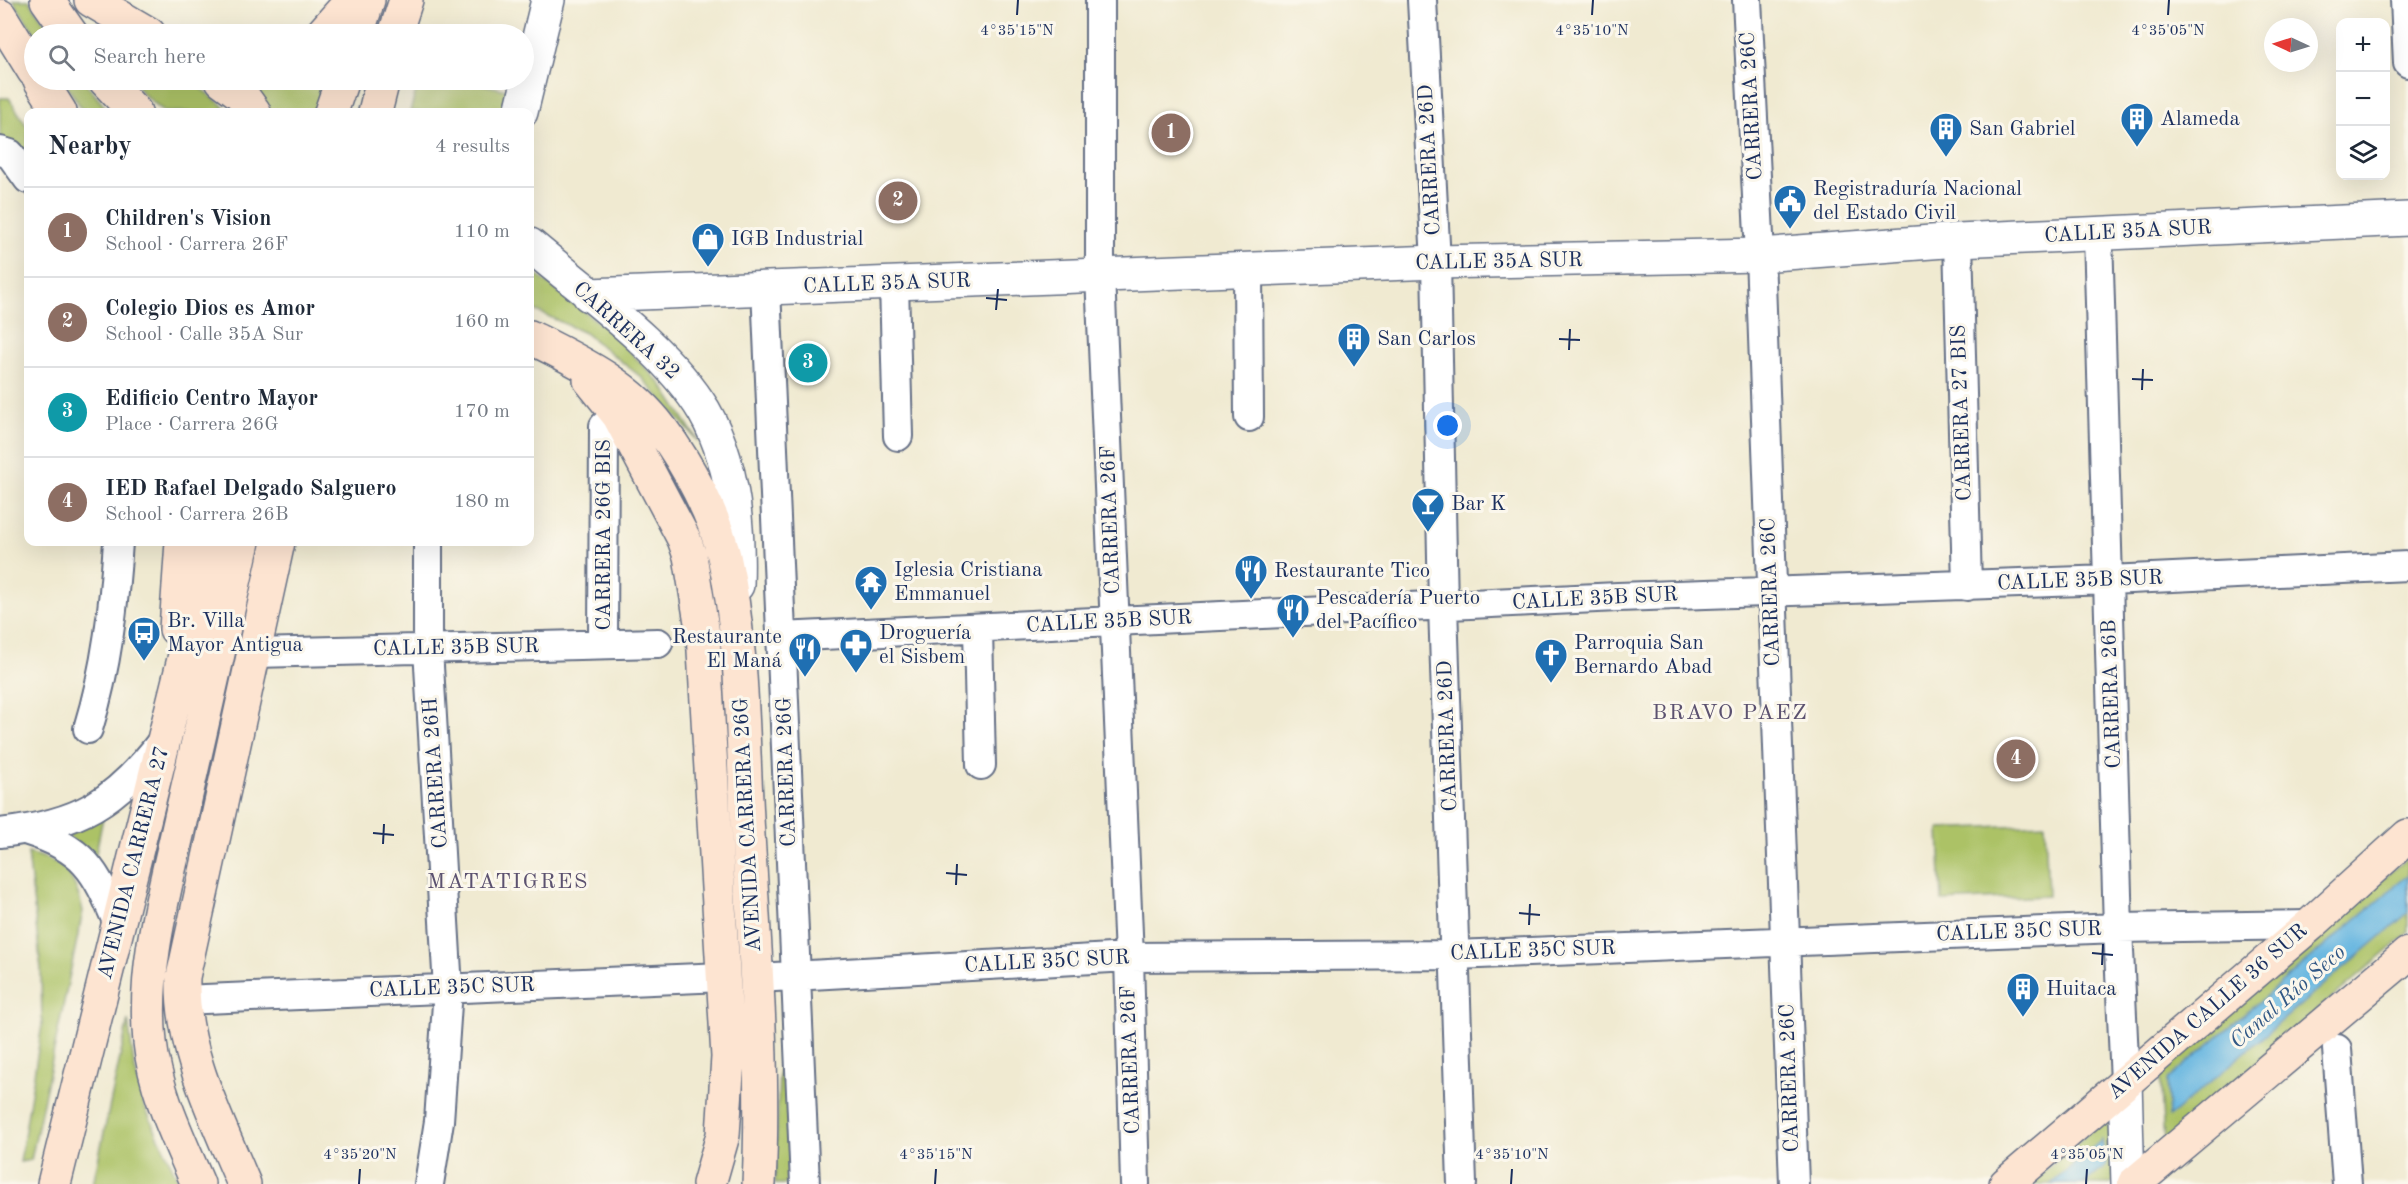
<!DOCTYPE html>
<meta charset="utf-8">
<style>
body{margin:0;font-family:"Old Standard TT",serif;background:#f2f2f3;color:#1f2937}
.controls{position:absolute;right:18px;top:18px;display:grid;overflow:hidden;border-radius:12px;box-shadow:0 6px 24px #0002}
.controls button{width:54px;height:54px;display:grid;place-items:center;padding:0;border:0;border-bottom:2px solid #e0e1e3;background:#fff;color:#1f2937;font:30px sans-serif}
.compass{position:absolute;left:2264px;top:18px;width:54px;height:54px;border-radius:50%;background:#fff;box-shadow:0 6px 24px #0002;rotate:274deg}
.you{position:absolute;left:1448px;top:426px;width:21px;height:21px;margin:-15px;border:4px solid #fff;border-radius:50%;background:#1a73e8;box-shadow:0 0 0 9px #1a73e833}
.badge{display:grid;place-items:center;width:39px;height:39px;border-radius:50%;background:#0b8043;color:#fff;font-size:20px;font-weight:700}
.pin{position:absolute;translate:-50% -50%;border:3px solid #fff;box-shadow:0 2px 6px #0006}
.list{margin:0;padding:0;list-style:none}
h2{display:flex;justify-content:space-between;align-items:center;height:78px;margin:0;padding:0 24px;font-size:26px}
h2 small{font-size:20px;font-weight:400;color:#747a83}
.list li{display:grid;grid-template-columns:39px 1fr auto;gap:18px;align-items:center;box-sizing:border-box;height:90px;padding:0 24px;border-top:2px solid #e0e1e3}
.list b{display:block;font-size:22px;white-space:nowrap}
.list p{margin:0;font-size:20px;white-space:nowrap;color:#747a83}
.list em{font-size:20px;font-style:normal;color:#747a83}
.icon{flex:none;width:33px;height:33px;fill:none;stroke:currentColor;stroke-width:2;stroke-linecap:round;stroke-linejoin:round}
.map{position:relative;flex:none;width:2408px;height:1184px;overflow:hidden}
.search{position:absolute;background:#fff;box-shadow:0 6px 24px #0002;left:24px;top:24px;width:510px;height:66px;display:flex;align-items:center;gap:15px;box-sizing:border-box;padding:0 21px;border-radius:33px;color:#747a83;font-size:22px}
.panel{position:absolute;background:#fff;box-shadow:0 6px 24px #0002;left:24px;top:108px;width:510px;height:438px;border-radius:12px}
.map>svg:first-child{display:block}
.green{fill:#acc266;stroke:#647862;stroke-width:1.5}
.water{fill:#66b6e0;stroke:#40729f;stroke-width:1.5}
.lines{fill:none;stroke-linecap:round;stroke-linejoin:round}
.minor-casing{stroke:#667086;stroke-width:32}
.tertiary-casing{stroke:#667086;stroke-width:36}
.secondary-casing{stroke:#667086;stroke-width:36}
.minor{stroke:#fff;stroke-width:28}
.tertiary{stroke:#fff;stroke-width:33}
.secondary{stroke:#fde4d1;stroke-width:33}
.ticks{fill:none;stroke:#1b2f5e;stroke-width:2}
.labels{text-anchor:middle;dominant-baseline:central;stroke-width:6;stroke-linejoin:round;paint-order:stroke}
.street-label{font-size:21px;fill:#1b2f5e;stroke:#fbf7ec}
.poi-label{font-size:21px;fill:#1b2f5e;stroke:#fbf7ec;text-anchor:start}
.neighbourhood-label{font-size:22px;letter-spacing:1.5px;fill:#5c5270;stroke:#fbf7ec}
.water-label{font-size:22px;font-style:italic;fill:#325885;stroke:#fbf7ec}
.ticks-label{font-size:15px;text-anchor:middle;fill:#1b2f5e;stroke:#fbf7ec;stroke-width:6;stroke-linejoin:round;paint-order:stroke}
</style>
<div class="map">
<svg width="2408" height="1184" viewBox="0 0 2408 1184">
<rect width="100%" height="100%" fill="#fbf7ec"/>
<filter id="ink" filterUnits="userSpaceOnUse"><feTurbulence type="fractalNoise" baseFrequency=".0167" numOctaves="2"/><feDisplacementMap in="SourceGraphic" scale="12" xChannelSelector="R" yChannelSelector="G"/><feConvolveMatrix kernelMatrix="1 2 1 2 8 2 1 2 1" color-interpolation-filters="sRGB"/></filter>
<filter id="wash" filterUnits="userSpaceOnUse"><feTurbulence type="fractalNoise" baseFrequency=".008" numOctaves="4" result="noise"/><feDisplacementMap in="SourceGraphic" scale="24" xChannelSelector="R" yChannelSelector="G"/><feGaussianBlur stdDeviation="1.35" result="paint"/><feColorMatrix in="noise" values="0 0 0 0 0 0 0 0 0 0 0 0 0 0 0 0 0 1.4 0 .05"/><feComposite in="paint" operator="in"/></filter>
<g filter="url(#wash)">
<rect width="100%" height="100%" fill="#f0ead1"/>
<path class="green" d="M13 0H29L52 34H35Z
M63 80H83L109 112H84Z
M133 80H190L222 105 227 112H165L142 93Z
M292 80H333L322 112H268L252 88 285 83Z
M419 80H465L519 93 514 112H410Z
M0 98H9L28 128V154L15 145 0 141Z
M530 270 611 332 662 385 698 441 641 377 585 333 530 308Z
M104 812 95 858 61 831Z
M2045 824 2048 896 1942 901 1939 829Z
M28 853C67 862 73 874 83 911L31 1160 20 1162 42 1025 41 969Z
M2408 858V933L2164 1142 2160 1070Z
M128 1020 134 1065 144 1105 180 1184H93Z
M780 1045 792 1046 798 1184H775Z
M2109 1115 2114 1181 2111 1184H2030Z"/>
<path class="water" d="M2408 875V913L2169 1117 2167 1080Z
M2102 1140 2106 1166 2084 1184H2051Z"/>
</g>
<g filter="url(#ink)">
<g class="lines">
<g class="minor-casing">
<path id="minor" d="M1100 0V275L1129 957 1135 1184
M1422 0 1436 262 1443 606 1462 1184
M1747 0 1760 255 1794 1184
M2405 0 2408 63
M0 151 10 154 28 179
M2098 234 2118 928 2125 1082
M1958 240 1967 586
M1248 270 1249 417
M894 283 898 436
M766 288 805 1184
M428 542V649L448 989 439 1121 429 1184
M978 628 981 765
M781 637 1618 597 2109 580 2408 566
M603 644 604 426
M255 653 658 643
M88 729C107 667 114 605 118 542
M25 830C85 849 95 869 118 924
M0 833C80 824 115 803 163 740
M757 978 1129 957 1456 955 2118 928 2310 925
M182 1000 723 977
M2337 1049 2347 1184"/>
</g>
<g class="tertiary-casing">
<path id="tertiary" d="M521 112 548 0
M530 245C584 291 668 350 704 411 733 461 739 528 737 585
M589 295 1436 262 1760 255 1958 240 2408 219
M2125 1082 2128 1184"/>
</g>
<g class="secondary-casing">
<path id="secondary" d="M47 0 71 34
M91 0 149 34
M0 16 34 71
M322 34 352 0
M357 34 368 0
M395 34 406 0
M40 80 60 112
M105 80 135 112
M222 80 241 94 254 112
M331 112 342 80
M375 112 383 80
M530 337C580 362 628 384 662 430 687 463 715 516 724 556 743 641 742 731 747 818 754 940 765 1062 759 1184
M590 380 619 416 684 539 690 556 703 634 728 1057 723 1135 709 1184
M176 629 182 542
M54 1184 213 542
M198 1184C179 1139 155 1092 150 1042 142 966 165 891 181 817 202 726 223 634 243 542
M244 1184C216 1117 181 1051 183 977L278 542
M2006 1184 2310 925 2408 836
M2134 1184 2408 954"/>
</g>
<use href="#minor" class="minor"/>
<use href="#tertiary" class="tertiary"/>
<use href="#secondary" class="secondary"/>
</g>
</g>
<path class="ticks" d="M1017 15 1018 0M1592 15 1593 0M2168 15 2169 0M986 298 1007 300M996 310 998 289M1559 339 1580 340M1569 350 1570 329M2132 379 2153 380M2142 390 2143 369M373 833 394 835M383 844 384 824M946 873 967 875M956 885 957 864M1519 913 1540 915M1529 925 1530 904M2092 953 2113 955M2102 965 2103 944M359 1184 360 1169M935 1184 936 1169M1511 1184 1512 1169M2086 1184 2087 1169"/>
<defs>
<g id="building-pin" transform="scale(1.725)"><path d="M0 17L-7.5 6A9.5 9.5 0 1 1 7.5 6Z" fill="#1f6fb2" stroke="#fbf7ec"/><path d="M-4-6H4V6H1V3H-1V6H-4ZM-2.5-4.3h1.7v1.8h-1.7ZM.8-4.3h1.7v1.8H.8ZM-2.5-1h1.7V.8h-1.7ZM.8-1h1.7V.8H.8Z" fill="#fff"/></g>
<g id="civic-pin" transform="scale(1.725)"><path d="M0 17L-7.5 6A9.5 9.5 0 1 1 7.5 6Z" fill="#1f6fb2" stroke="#fbf7ec"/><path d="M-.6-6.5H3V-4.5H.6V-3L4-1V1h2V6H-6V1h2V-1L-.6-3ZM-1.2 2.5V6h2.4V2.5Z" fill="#fff"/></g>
<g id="shop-pin" transform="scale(1.725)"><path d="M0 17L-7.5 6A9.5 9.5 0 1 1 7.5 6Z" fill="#1f6fb2" stroke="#fbf7ec"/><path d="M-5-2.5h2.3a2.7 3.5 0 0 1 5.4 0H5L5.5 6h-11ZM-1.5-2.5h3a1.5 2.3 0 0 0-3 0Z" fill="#fff"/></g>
<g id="bar-pin" transform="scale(1.725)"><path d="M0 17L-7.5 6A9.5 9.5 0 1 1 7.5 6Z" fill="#1f6fb2" stroke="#fbf7ec"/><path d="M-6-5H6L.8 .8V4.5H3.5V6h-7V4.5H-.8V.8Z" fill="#fff"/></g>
<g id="restaurant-pin" transform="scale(1.725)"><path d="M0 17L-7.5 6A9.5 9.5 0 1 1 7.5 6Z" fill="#1f6fb2" stroke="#fbf7ec"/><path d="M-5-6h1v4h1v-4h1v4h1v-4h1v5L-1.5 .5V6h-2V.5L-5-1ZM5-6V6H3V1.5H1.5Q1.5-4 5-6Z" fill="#fff"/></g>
<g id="temple-pin" transform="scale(1.725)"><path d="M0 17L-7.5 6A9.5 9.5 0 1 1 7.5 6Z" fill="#1f6fb2" stroke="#fbf7ec"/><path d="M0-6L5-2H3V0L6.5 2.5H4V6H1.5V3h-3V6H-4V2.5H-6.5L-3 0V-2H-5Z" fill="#fff"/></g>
<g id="bus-pin" transform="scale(1.725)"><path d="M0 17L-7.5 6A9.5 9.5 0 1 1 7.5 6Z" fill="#1f6fb2" stroke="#fbf7ec"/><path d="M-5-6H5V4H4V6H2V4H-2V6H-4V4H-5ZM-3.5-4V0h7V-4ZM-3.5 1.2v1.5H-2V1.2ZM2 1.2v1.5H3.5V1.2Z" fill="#fff"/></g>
<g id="pharmacy-pin" transform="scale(1.725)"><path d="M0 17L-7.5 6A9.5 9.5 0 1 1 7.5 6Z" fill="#1f6fb2" stroke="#fbf7ec"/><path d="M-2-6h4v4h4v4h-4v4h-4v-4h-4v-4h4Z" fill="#fff"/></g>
<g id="church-pin" transform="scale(1.725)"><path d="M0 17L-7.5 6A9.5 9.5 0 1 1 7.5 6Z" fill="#1f6fb2" stroke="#fbf7ec"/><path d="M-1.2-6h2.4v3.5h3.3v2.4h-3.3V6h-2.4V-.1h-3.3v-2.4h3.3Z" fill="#fff"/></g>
</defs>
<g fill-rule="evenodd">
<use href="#building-pin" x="2137" y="119"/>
<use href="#building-pin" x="1946" y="129"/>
<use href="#civic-pin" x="1790" y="201"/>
<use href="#shop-pin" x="708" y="239"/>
<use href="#building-pin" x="1354" y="339"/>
<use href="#bar-pin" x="1428" y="504"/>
<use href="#restaurant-pin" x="1251" y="571"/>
<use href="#temple-pin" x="871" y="582"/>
<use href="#restaurant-pin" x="1293" y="610"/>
<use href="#bus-pin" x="144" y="633"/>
<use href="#pharmacy-pin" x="856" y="645"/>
<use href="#restaurant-pin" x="805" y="649"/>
<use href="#church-pin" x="1551" y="655"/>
<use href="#building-pin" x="2023" y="989"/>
</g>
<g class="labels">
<g class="street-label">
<text transform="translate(1752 106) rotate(-93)">CARRERA 26C</text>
<text transform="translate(1430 160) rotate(-93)">CARRERA 26D</text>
<text transform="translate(2128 232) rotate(-3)">CALLE 35A SUR</text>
<text transform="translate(1499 262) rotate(-1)">CALLE 35A SUR</text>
<text transform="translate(887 284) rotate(-2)">CALLE 35A SUR</text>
<text transform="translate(626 331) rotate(42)">CARRERA 32</text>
<text transform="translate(1962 413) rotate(-92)">CARRERA 27 BIS</text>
<text transform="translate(1111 520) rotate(-92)">CARRERA 26F</text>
<text transform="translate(604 535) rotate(-90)">CARRERA 26G BIS</text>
<text transform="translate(2080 581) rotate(-2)">CALLE 35B SUR</text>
<text transform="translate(1771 592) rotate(-92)">CARRERA 26C</text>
<text transform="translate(1595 599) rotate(-3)">CALLE 35B SUR</text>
<text transform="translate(1109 622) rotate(-3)">CALLE 35B SUR</text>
<text transform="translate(456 648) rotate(-1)">CALLE 35B SUR</text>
<text transform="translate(2112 694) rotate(-92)">CARRERA 26B</text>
<text transform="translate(1448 736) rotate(-92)">CARRERA 26D</text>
<text transform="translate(787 772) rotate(-92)">CARRERA 26G</text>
<text transform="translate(436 773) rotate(-94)">CARRERA 26H</text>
<text transform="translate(748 825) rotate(-93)">AVENIDA CARRERA 26G</text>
<text transform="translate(134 863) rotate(-76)">AVENIDA CARRERA 27</text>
<text transform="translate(2019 932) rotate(-2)">CALLE 35C SUR</text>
<text transform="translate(1533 951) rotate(-2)">CALLE 35C SUR</text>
<text transform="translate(1047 962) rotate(-3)">CALLE 35C SUR</text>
<text transform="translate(452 988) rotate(-2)">CALLE 35C SUR</text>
<text transform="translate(2208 1012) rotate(-41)">AVENIDA CALLE 36 SUR</text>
<text transform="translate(1131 1060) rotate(-92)">CARRERA 26F</text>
<text transform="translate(1790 1078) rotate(-92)">CARRERA 26C</text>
</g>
<g class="poi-label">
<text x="2160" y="119">Alameda</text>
<text x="1969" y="129">San Gabriel</text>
<text x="1813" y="189">Registraduría Nacional<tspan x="1813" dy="24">del Estado Civil</tspan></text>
<text x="731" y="239">IGB Industrial</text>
<text x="1377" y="339">San Carlos</text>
<text x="1451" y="504">Bar K</text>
<text x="894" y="570">Iglesia Cristiana<tspan x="894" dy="24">Emmanuel</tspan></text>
<text x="1274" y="571">Restaurante Tico</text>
<text x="1316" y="598">Pescadería Puerto<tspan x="1316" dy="24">del Pacífico</tspan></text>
<text x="167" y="621">Br. Villa<tspan x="167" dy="24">Mayor Antigua</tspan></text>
<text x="879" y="633">Droguería<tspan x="879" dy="24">el Sisbem</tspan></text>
<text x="782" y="637" text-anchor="end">Restaurante<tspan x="782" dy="24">El Maná</tspan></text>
<text x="1574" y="643">Parroquia San<tspan x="1574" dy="24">Bernardo Abad</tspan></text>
<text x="2046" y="989">Huitaca</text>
</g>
<g class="neighbourhood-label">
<text x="1730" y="713">BRAVO PAEZ</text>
<text x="508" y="882">MATATIGRES</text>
</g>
<g class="water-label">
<text transform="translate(2288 997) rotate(-41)">Canal Río Seco</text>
</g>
</g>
<g class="ticks-label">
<text x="1017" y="35">4°35'15"N</text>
<text x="1592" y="35">4°35'10"N</text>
<text x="2168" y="35">4°35'05"N</text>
<text x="360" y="1159">4°35'20"N</text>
<text x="936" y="1159">4°35'15"N</text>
<text x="1512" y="1159">4°35'10"N</text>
<text x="2087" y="1159">4°35'05"N</text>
</g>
</svg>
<div class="controls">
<button>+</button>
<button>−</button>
<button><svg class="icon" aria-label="layers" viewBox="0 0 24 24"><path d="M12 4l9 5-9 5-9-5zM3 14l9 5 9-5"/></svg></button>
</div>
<svg class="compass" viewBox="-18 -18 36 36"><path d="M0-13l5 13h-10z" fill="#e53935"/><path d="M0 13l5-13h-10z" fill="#747a83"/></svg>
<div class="you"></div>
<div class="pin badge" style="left:1171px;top:133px;background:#8d6e63">1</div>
<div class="pin badge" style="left:898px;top:201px;background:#8d6e63">2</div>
<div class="pin badge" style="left:808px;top:363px;background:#0f9aa8">3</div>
<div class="pin badge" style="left:2016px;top:759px;background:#8d6e63">4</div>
<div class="search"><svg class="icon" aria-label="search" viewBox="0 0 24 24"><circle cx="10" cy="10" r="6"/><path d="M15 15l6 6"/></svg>Search here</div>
<section class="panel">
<h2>Nearby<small>4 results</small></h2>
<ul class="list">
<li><span class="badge" style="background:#8d6e63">1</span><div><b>Children's Vision</b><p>School · Carrera 26F</p></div><em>110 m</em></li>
<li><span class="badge" style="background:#8d6e63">2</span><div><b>Colegio Dios es Amor</b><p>School · Calle 35A Sur</p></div><em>160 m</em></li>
<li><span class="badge" style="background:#0f9aa8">3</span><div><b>Edificio Centro Mayor</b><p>Place · Carrera 26G</p></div><em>170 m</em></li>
<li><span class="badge" style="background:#8d6e63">4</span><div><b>IED Rafael Delgado Salguero</b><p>School · Carrera 26B</p></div><em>180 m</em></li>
</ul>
</section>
</div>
